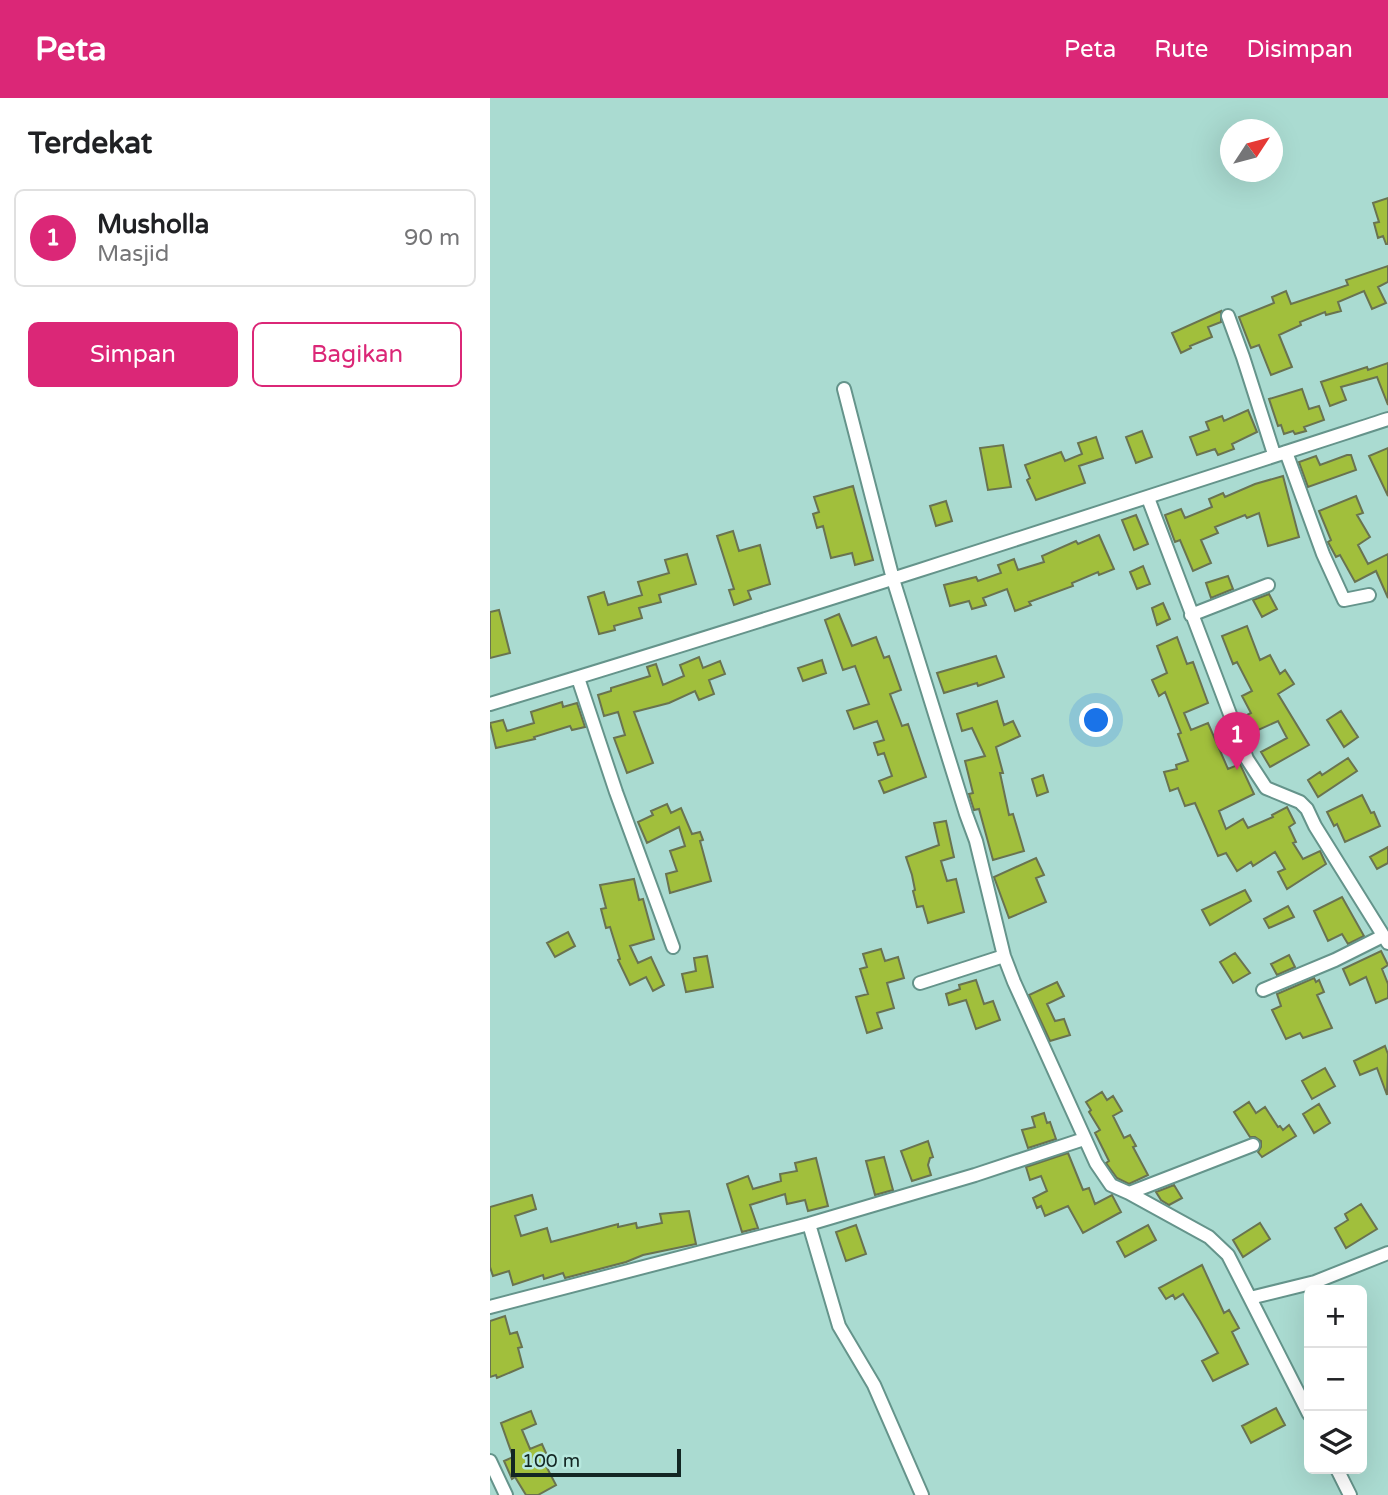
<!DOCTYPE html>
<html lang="id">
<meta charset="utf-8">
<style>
body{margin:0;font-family:"Varela Round",sans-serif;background:#f2f2f2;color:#202124}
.controls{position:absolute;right:21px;bottom:21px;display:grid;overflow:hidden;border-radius:10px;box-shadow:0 7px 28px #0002}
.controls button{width:63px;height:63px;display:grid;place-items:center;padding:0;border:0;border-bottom:2px solid #e0e0e0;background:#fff;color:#202124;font:35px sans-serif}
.compass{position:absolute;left:730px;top:21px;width:63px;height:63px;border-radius:50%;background:#fff;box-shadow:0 7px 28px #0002;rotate:54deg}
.scale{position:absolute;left:21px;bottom:18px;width:170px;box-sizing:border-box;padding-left:7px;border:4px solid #132623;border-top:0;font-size:19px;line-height:24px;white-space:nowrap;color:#132623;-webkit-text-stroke:5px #b7e8de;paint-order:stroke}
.you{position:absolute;left:607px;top:623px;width:24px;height:24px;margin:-18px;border:5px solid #fff;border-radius:50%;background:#1a73e8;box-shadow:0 0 0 10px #1a73e833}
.badge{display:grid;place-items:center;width:46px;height:46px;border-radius:50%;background:#db2777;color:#fff;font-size:23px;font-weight:700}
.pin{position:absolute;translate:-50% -58px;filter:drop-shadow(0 2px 4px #0008)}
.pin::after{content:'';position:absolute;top:37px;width:24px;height:21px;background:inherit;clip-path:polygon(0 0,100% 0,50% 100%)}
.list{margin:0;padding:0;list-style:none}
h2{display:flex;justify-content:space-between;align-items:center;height:91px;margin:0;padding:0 28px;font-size:30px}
h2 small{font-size:23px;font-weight:400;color:#757577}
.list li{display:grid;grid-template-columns:46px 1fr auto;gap:21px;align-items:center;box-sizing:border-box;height:98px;margin:0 14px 14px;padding:0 14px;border:2px solid #e0e0e0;border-radius:10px}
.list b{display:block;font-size:26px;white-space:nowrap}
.list p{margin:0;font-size:23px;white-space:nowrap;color:#757577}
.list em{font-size:23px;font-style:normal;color:#757577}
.actions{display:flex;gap:14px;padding:21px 28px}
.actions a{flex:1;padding:16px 0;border:2px solid #db2777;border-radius:10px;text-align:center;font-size:24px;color:#db2777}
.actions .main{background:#db2777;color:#fff}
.icon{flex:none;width:38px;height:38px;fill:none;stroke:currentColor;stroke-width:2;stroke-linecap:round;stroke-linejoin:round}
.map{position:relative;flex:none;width:898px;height:1397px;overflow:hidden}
header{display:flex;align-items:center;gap:42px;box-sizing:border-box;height:98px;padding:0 35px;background:#db2777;color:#fff}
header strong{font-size:33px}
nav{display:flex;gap:38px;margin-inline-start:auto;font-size:24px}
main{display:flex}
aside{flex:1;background:#fff}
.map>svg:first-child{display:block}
.building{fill:#a1bf3c;stroke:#697350;stroke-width:2}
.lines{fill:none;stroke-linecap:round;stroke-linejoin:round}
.minor-casing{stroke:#65948b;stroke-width:16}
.minor{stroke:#fff;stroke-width:12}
</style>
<header>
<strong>Peta</strong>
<nav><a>Peta</a><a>Rute</a><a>Disimpan</a></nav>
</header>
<main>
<aside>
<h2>Terdekat<small></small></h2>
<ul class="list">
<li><span class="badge">1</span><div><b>Musholla</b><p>Masjid</p></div><em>90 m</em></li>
</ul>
<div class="actions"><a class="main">Simpan</a><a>Bagikan</a></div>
</aside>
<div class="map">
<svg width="898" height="1397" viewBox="0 0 898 1397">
<rect width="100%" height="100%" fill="#aadbd1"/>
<path class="building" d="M898 100V146H896L893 138 888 140 884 125 889 124 883 105Z
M898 168V184L888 189 896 205 882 211 874 193 848 204 851 213 836 217 835 214 810 224 811 227 789 237 802 269 781 277 769 247 761 250 749 219 784 205 782 199 796 193 801 206 858 187 856 182Z
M731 213V224L718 229 722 239 700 248 701 250 691 255 682 235Z
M898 265V307L887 279 851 289 856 302 840 308 831 284 877 269 878 272Z
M812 291 819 311 829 308 834 322 814 329 816 333 805 336 803 333 794 336 791 327 788 328 779 301Z
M758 312 767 334 742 346 744 351 728 357 725 351 707 357 700 339 719 332 716 324 732 318 734 323Z
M652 333 662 359 646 365 636 339Z
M606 339 613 360 589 368 595 385 546 402 537 382 540 380 535 367 571 354 575 363 592 356 588 345Z
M513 347 521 389 498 392 490 350Z
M898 350V398L879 358Z
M857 357H861L866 372 818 389 809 364 826 358 830 367Z
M793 378 809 439 778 448 769 415 757 420 755 417 725 429 728 435 711 442 721 465 703 473 690 442 685 444 675 417 691 411 695 420 722 409 719 401 733 395 735 399 765 386Z
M363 388 383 462 365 467 362 455 341 460 333 428 327 430 323 416 329 414 324 399Z
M866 398 873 415 867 417 880 439 868 447 878 466 898 456V500L886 473 865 484 850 457 846 459 838 444 841 442 829 413Z
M456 403 462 423 446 428 440 408Z
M646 417 658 446 644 452 632 422Z
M243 433 249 453 270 447 280 486 258 493 261 501 244 507 239 492 244 491 227 438Z
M609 437 624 471 609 477 608 474 582 485 583 488 539 504 541 507 525 513 517 491 493 500 496 507 482 511 479 503 460 508 454 487 486 479 488 483 511 475 508 467 524 461 528 472 554 464 552 458 586 443 588 446Z
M197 456 206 486 169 497 171 504 149 510 152 520 124 528 125 532 109 536 98 499 114 494 118 507 152 497 148 484 179 475 175 462Z
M653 468 660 486 647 491 640 474Z
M738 478 743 491 721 500 716 485Z
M779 496 787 511 772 519 763 502Z
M673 505 680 521 667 527 662 510Z
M9 512 20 555 0 560V514Z
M349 516 362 548 386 539 394 560 399 558 411 592 400 596 412 628 418 626 436 679 394 695 389 683 402 678 394 655 388 657 384 645 394 642 387 623 364 631 357 613 379 606 365 568 353 572 335 522Z
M757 528 770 562 780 557 790 576 795 572 804 586 788 596 819 647 780 669 771 654 797 640 788 623 766 633 757 617 761 615 752 598 762 593 747 564 743 566 732 538Z
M687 539 697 566 703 564 718 605 694 615 701 632 718 625 738 671 750 666 764 696 729 713 736 731 753 721 758 730 783 719 782 717 797 709 805 725 799 729 806 744 803 745 813 761 830 753 836 766 797 791 788 774 795 771 785 754 763 768 761 764 747 773 736 755 728 758 705 705 695 708 688 690 680 693 674 674 687 671 686 667 698 663 688 636 691 635 675 594 669 598 662 582 677 575 667 548Z
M506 558 514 579 488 588 487 585 454 595 447 575Z
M209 559 213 570 230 563 235 576 219 582 224 596 209 602 205 593 179 605 144 614 163 665 137 675 124 640 135 637 128 614 114 618 108 597 121 593V590L160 578 157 569 166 566 173 587 194 578 190 567Z
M332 562 336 575 313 583 308 570Z
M507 603 514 627 523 623 530 638 506 649 513 675H510L519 717 523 716 534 753 503 762 489 711 484 712 479 696 483 695 475 663 495 658 482 630 472 633 467 616Z
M72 604 73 609 87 605 95 629 82 632 80 628 44 639 45 641 6 650 0 625 13 622 17 633 44 625 41 614Z
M851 613 868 639 854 649 837 622Z
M858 660 867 673 828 699 818 682 830 674 832 677Z
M553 677 558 694 547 698 542 681Z
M872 697 881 715 884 714 890 728 855 744 847 726 844 728 837 714Z
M177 706 181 715 191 710 202 736 210 734 213 742 210 743 221 783 180 795 176 776 187 773 180 753 195 748 189 729 157 745 148 724 163 717 161 713Z
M456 723 464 759 451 763 457 783 466 781 474 814 438 825 433 808 427 809 423 793 425 792 422 777 416 759 449 747 444 725Z
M898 749V765L887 771 880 759Z
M546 760 554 777 546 780 556 804 519 820 504 779Z
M144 781 149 802 153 801 164 841 140 848 148 865 161 859 174 887 163 893 156 879 140 887 128 862 130 861 120 829 116 830 111 811 116 810 110 787Z
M755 792 761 803 720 827 712 812Z
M852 799 874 838 858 846 852 836 838 843 824 813Z
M798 808 804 819 779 830 774 821Z
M78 834 85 848 65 859 57 845Z
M391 851 395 863 408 859 414 880 397 885 404 910 387 915 392 930 377 935 366 899 378 896 370 871 377 869 373 856Z
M891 853 898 867 892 871 898 886V900L886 905 876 879 860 887 853 871Z
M745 855 760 875 743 885 730 864Z
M799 857 805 869 787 877 781 866Z
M217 858 223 889 196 894 192 876 206 873 204 860Z
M824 880 826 884 829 882 834 894 827 897 842 930 813 940 810 935 796 941 782 912 791 908 787 896Z
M486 882 494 906 503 903 510 922 486 931 476 902 459 907 456 896 470 891 469 887Z
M567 884 574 898 557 906 565 923 574 921 580 937 560 943 539 897Z
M895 948 898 956 897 997 887 970 870 977 864 963Z
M835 970 845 988 822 1001 812 983Z
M612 994 617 1002 623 998 632 1013 623 1018 634 1040 640 1037 646 1048 643 1049 658 1077 639 1086 627 1080 616 1065 619 1063 605 1035 610 1032 599 1014 601 1012 596 1004Z
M759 1004 766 1015 775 1009 788 1029 790 1028 793 1032 799 1027 806 1038 772 1059 768 1054 771 1049V1043L765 1039H760L744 1014Z
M829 1006 840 1025 824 1035 813 1016Z
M554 1015 557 1025 560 1024 566 1041 538 1050 532 1032 545 1029 542 1019Z
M438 1043 443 1059 440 1060 438 1067 441 1077 422 1083 411 1053Z
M578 1055 593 1092 599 1090 605 1106 622 1097 631 1114 593 1135 578 1108 555 1118 551 1108 547 1110 543 1100 557 1093 551 1078 540 1082 536 1069Z
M394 1059 403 1092 385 1097 376 1063Z
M326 1060 338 1108 318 1113 315 1102 297 1106 295 1096 260 1107 268 1130 252 1134 237 1086 258 1078 263 1091 291 1083 290 1076 307 1073 305 1065Z
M684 1087 692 1100 679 1107 671 1102 666 1094Z
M42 1097 46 1111 25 1118 31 1138 57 1130 61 1144 128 1126V1129L146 1125 147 1130 172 1125 170 1116 199 1113 206 1146 153 1157 136 1164 75 1180 73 1175 54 1181 53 1177 23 1187 19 1173 3 1178 0 1169V1109Z
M871 1106 887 1131 856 1150 845 1130 858 1122 855 1116Z
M770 1125 780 1141 753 1159 743 1142Z
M366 1127 376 1156 356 1163 346 1134Z
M658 1127 666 1142 635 1159 627 1144Z
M712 1167 734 1215 739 1212 749 1230 742 1234 758 1266 723 1283 712 1263 728 1255 710 1223 693 1196 685 1201 683 1197 676 1201 669 1190Z
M15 1218 20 1236 27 1234 32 1249 28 1250 33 1269 7 1280 6 1277 0 1279V1223Z
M786 1310 795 1327 761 1345 752 1328Z
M41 1313 46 1326 32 1332 40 1351 52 1346 60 1364 55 1366 66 1387 48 1397H36L25 1379 22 1381 14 1363 23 1359 11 1325Z"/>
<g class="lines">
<g class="minor-casing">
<path id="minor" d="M738 218 753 259 784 356
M354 291 403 481 476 716 486 743 514 858 524 884 606 1065 621 1087 639 1095 719 1139 738 1157 760 1200 825 1184 898 1155
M796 354 833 456 854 502 879 497
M658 400 757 661 776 690 810 704 817 711 825 728 898 845
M701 517 778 487
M88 580 126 694 183 849
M0 606C301 515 599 418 898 321
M430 885 514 858
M773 892 845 862 893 838
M639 1095 763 1047
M319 1126 349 1228 384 1287 432 1397
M760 1200 819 1316
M0 1209 319 1126 485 1077 594 1041
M0 1363 16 1397
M847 1371 860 1397"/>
</g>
<use href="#minor" class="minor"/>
</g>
</svg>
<div class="controls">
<button>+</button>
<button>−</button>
<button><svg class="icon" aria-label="layers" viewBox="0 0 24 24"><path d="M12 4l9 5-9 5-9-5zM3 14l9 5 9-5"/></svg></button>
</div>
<svg class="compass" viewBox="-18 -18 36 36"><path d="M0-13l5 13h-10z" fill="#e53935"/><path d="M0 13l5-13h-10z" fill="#757577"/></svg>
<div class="scale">100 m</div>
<div class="you"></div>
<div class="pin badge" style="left:747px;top:672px">1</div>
</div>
</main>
